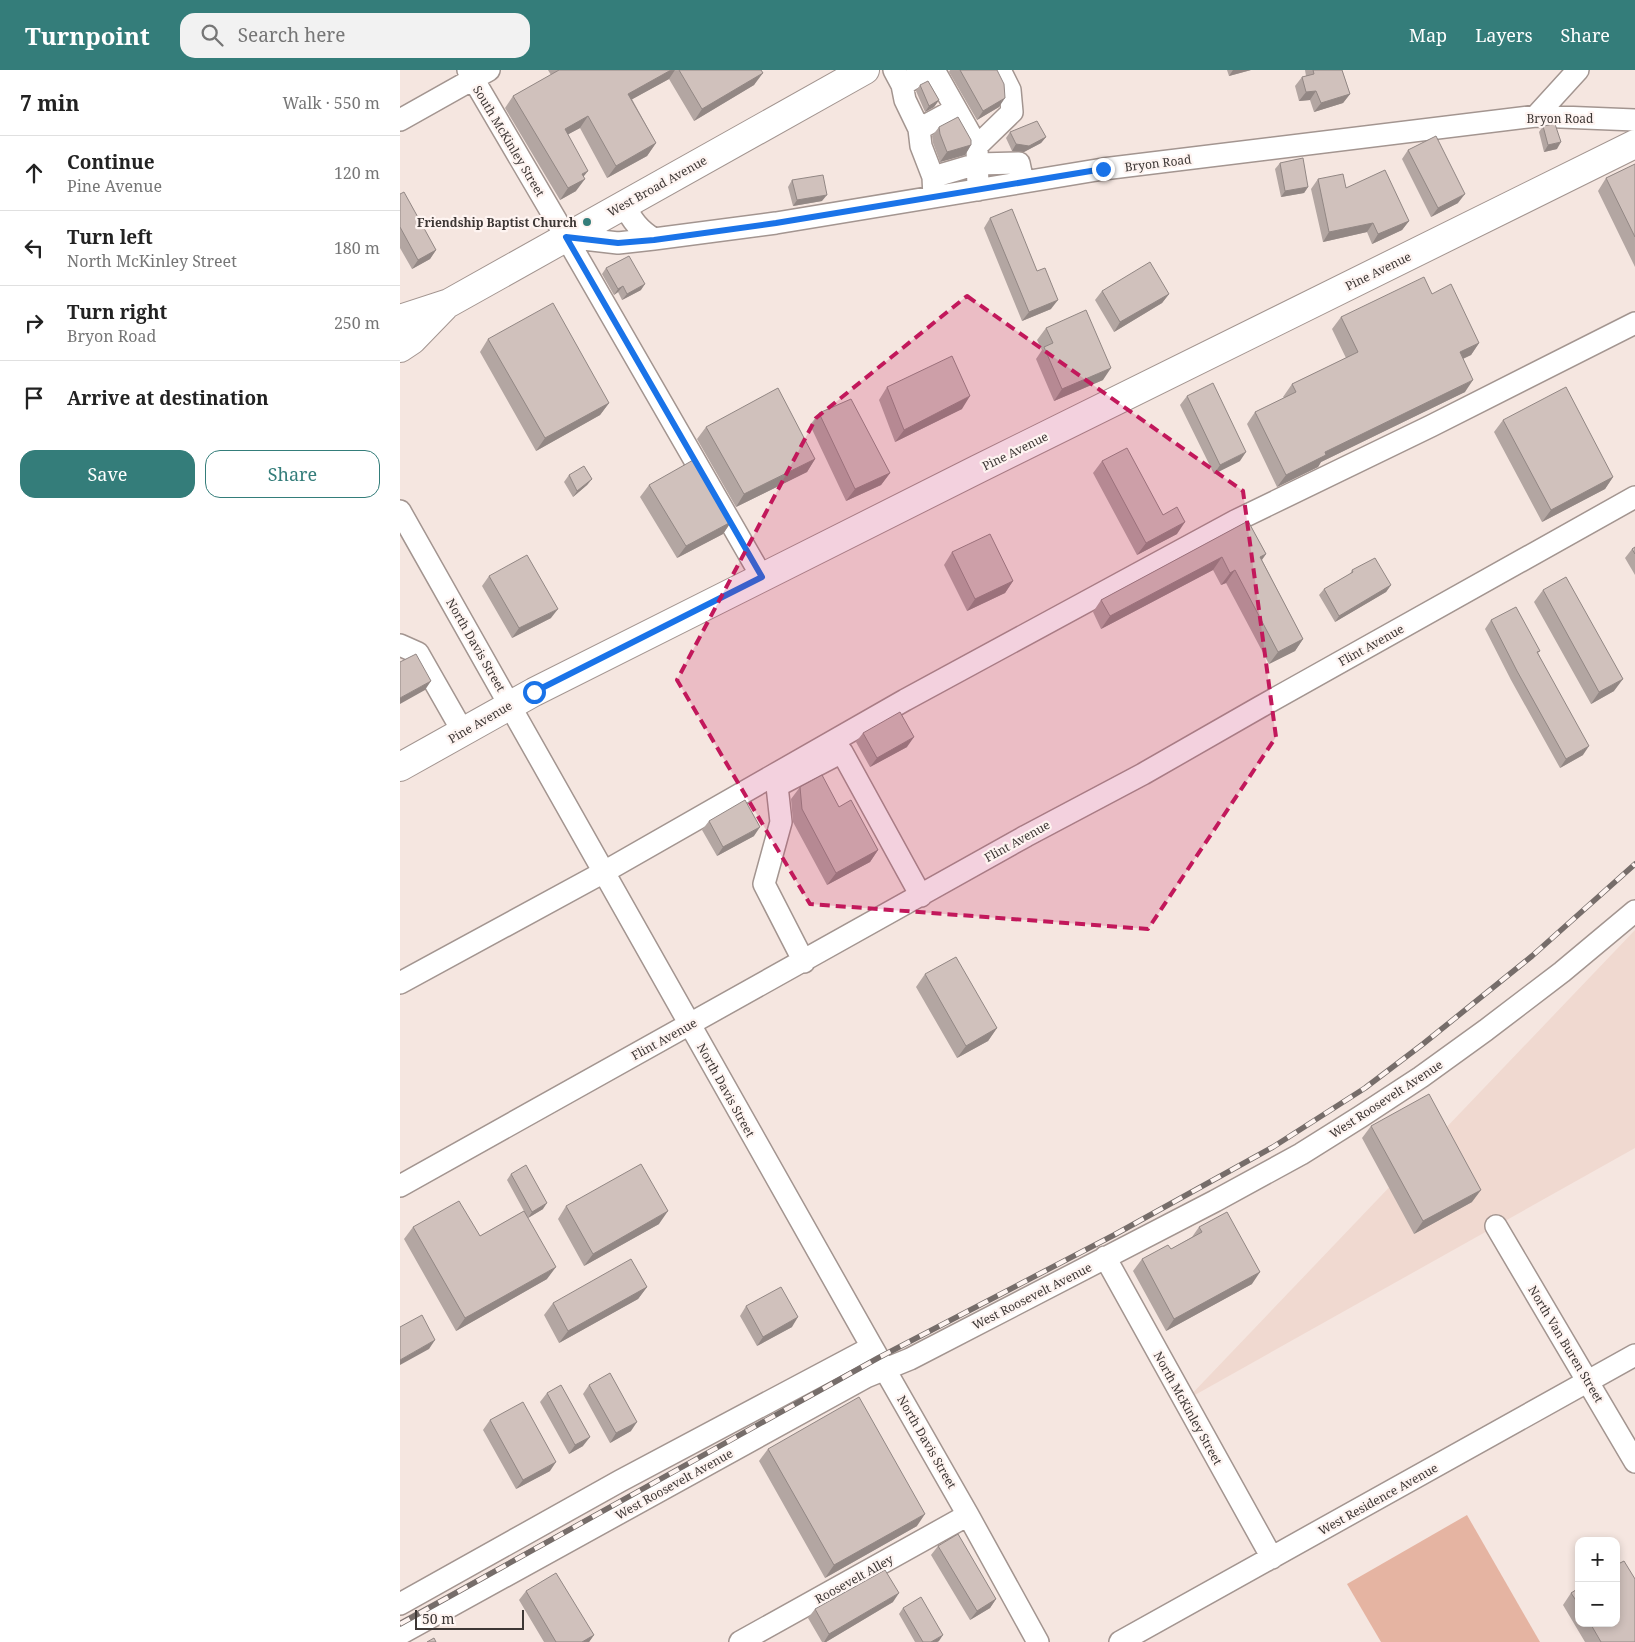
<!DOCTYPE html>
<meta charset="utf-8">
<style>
body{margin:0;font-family:"Noto Serif",serif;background:#f2f2f2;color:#222}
.controls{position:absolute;right:15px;bottom:15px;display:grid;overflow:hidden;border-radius:10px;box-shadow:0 2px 8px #0003}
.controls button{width:45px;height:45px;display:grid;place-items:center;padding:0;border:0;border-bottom:1px solid #e0e0e0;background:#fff;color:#222;font:25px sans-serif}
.scale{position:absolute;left:15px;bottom:12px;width:109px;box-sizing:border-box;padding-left:5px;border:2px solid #3d3735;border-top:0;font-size:14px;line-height:18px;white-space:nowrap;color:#3d3735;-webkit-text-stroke:4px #fef4f1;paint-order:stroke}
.stop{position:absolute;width:15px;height:15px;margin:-11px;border:4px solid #1a73e8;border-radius:50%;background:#fff}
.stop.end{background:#1a73e8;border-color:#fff;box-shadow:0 1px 5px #0008}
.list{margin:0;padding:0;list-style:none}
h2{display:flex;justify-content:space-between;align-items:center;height:65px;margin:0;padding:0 20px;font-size:21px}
h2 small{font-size:16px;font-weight:400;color:#767676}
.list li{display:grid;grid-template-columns:32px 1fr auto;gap:15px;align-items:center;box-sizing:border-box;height:75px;padding:0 20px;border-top:1px solid #e0e0e0}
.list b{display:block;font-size:19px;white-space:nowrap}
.list p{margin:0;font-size:16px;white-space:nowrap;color:#767676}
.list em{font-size:16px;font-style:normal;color:#767676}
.actions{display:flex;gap:10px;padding:15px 20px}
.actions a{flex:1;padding:11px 0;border:1px solid #347d7a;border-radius:15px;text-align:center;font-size:18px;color:#347d7a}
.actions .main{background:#347d7a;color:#fff}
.icon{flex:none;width:28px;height:28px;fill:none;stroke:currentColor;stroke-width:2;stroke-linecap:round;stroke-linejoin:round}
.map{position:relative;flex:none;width:1235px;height:1572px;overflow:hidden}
header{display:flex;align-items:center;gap:30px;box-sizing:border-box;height:70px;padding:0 25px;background:#347d7a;color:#fff}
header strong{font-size:24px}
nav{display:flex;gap:28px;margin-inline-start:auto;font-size:18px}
.search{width:350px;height:45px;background:#f2f2f2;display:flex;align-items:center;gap:12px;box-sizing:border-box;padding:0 18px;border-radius:15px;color:#767676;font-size:19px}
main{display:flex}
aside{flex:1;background:#fff}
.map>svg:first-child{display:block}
.built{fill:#f0d9d0}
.green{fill:#e5b4a2}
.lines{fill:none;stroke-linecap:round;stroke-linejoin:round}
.minor-casing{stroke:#a39590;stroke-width:24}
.major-casing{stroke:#a39590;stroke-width:30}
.minor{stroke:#fff;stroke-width:21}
.major{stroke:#fff;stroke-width:28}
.rail-casing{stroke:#766d6a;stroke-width:5.5}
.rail{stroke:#fef4f1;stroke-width:4;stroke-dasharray:11;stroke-linecap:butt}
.wall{fill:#b3a6a2}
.shaded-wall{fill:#928784}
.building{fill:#d0c1bc;stroke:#928784}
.route{stroke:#1a73e8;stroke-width:6}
.marked{fill:#c2185b;fill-opacity:0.2;stroke:#c2185b;stroke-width:4;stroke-dasharray:10 6;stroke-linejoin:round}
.poi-dot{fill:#347d7a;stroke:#fef4f1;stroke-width:2}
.labels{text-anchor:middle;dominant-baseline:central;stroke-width:4.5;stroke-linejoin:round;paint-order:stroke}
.street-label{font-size:12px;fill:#3d3735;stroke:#fef4f1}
.poi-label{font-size:12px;font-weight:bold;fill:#3d3735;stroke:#fef4f1;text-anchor:end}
</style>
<header>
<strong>Turnpoint</strong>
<div class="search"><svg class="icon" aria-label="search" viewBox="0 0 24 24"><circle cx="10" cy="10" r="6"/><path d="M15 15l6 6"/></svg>Search here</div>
<nav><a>Map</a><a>Layers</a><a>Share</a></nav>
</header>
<main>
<aside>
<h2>7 min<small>Walk · 550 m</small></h2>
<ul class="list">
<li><svg class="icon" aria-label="ahead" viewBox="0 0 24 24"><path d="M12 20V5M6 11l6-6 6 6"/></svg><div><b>Continue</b><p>Pine Avenue</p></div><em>120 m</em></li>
<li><svg class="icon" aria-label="left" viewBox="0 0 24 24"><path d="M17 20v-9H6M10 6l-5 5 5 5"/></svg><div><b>Turn left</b><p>North McKinley Street</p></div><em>180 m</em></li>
<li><svg class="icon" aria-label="right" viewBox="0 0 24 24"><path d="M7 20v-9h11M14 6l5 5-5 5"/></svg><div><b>Turn right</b><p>Bryon Road</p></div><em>250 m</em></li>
<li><svg class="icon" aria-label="arrive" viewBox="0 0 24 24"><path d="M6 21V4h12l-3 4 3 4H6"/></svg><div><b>Arrive at destination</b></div></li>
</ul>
<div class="actions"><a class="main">Save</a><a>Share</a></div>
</aside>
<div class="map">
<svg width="1235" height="1572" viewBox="0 0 1235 1572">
<rect width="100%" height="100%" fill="#f5e6e0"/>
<path class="built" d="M1235 860V1078L786 1330Z"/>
<path class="green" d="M1067 1445 1140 1572H981L947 1514Z"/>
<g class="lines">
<g class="minor-casing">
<path id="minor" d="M68 0 166 167 362 507
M494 0 502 15 505 30 519 59 521 76 533 107 534 127
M534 0 577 76 578 120
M502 15 528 0
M1136 46 1178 0
M0 50 89 0
M519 59 556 39
M577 76 612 42 610 20 600 0
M533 107 577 94 619 93 623 112
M224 135C232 150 239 160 254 169
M166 167 218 173 254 169 376 153 703 99 1136 46 1235 50
M0 441 472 1277 568 1445 638 1572
M0 575 18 583 63 662
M404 892 364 814 381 752 377 716 442 682 521 826
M0 913 204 802 505 630 835 451 1031 356 1235 253
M0 1116 626 766 743 704 860 637 1235 427
M1096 1156 1235 1392
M705 1187 872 1488
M0 1534 220 1411 472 1277
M0 1564 466 1307 510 1289 815 1131 901 1084 960 1047 1021 1007 1086 960 1162 902 1235 841
M340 1572 568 1445
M720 1572 1235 1285"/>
</g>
<g class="major-casing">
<path id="major" d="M0 249 49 233 465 0
M0 278 12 270 44 237
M0 697 134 622 578 399 1235 74"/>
</g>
<use href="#minor" class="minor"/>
<use href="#major" class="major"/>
<g class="rail-casing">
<path id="rail" d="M0 1554 478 1288 714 1165 873 1077 965 1018 1023 974 1132 886 1235 794"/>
</g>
<use href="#rail" class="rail"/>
</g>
<path class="wall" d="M148 0H361L354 15 294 51 269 9 232 29 256 73 247 86 207 108 180 58 168 64 176 121 160 130 105 38 113 26 151 5Z
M550 0H597L599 37 577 50 549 2Z
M827 0H851L829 6Z
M905 0H942L950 24 943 33 914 42 910 30 899 31 895 16 902 7 906 6Z
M520 15 539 30 534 37 525 42 516 21Z
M1143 56 1157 79 1144 82 1139 62Z
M539 57 571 75 565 85 540 92 533 73 532 66Z
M610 62 646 67 641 73 624 82 612 81 606 68Z
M1008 80 1058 133 1031 147 1002 89Z
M880 93 908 117 904 123 881 127 875 99Z
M1235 94V197L1198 121 1206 108Z
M918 109 946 118 1009 151 1002 160 972 174 967 162 923 172 911 119Z
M392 110 422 131 393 136 388 117Z
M0 124 36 180 30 189 12 199 0 178Z
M590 148 637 201 651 239 622 251 584 158Z
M206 198 241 220 222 230 218 222 214 225 202 204Z
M702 221 769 224 762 233 714 262 695 230Z
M1032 224 1079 273 1071 285 1063 289 1065 322 921 392 918 397 877 417 847 354 855 342 884 328 883 327 892 314 946 288 932 259 941 247Z
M646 258 703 310 654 331 636 289 642 280 637 270Z
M88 269 209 333 200 345 136 381 80 282Z
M487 317 562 339 495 372 479 330Z
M787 326 840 391 814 404 780 335Z
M419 343 490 403 481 415 446 431 410 355Z
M1103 350 1213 407 1205 419 1142 452 1094 362Z
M306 357 415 389 407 402 336 437 297 369Z
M702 391 763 445 777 464 737 485 693 403Z
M169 405 192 409 187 415 173 427 164 412Z
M249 415 331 452 323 464 277 488 240 427Z
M848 451 866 484 862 490 903 569 895 581 869 594 826 513 821 515 813 500 701 559 693 542 701 530Z
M1235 477V505L1225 488 1232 479Z
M552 482 613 511 605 523 567 541 544 495Z
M952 500 991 515 986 522 935 552 919 525 924 519 950 504Z
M89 506 151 548 112 568 82 516Z
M1143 520 1214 621 1191 634 1134 532Z
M1091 550 1140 581 1138 583 1183 685 1160 698 1111 610 1085 559Z
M463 663 507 677 470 697 456 672Z
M400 717 439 737 478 780 470 792 427 815 393 752 391 729Z
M309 751 354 766 317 786 302 760Z
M525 904 597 958 588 971 557 988 516 917Z
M971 1056 1072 1132 1014 1164 962 1068Z
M111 1104 143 1139 128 1148 147 1209 56 1261 4 1169 13 1157 80 1166 124 1141 107 1110Z
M166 1136 259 1154 184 1196 158 1149Z
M799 1157 852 1214 766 1261 733 1201 742 1189 771 1179 792 1167Z
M247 1217 238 1229 159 1273 144 1245 153 1233Z
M346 1236 392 1257 357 1276 340 1246Z
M189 1315 231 1361 210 1373 183 1324Z
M147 1323 183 1376 169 1384 140 1332Z
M90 1350 150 1401 116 1419 83 1360Z
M368 1379 517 1456 425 1508 359 1391Z
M538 1476 596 1529 590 1538 570 1550 531 1485Z
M1179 1518V1553H1216L1235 1572H1185L1163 1535 1171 1523Z
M126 1521 194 1565 189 1572H144L119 1530Z
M493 1532 426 1572H422L408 1548 415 1539Z
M503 1538 539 1571 537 1572H515L499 1544Z"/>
<path class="shaded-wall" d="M271 0H275L269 9 220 36 228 24Z
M833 0H851L829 6Z
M363 3 354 15 294 51 302 39Z
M916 21 910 30 899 31 906 22Z
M950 24 943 33 914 42 921 33Z
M605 28 599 37 577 50 583 41Z
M539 30 534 37 525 42 529 36Z
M188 46 180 58 156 71 165 59Z
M646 67 641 73 624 82 612 81 616 74Z
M1161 72 1157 79 1144 82 1148 75Z
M256 73 247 86 207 108 216 96Z
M571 75 565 85 540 92 547 82Z
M188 101 180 111 185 109 176 121 160 130 168 118 182 104Z
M908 117 904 123 881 127 885 121Z
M1065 124 1058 133 1031 147 1038 138Z
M427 125 422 131 393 136 397 130Z
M1009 151 1002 160 972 174 978 164Z
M973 153 967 162 923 172 929 162Z
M36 180 30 189 12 199 18 190Z
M245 214 241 220 222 230 227 224Z
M223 216 218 222 214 225 218 219Z
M769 224 762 233 714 262 720 252Z
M658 230 651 239 622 251 629 242Z
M1079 273 1071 285 1051 294 1060 282Z
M711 298 703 310 654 331 662 319Z
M1073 310 1065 322 921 392 918 397 877 417 886 405 925 382Z
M570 326 562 339 495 372 504 360Z
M209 333 200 345 136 381 145 368Z
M846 382 840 391 814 404 820 395Z
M415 389 407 402 336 437 344 424Z
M490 403 481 415 446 431 455 419Z
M1213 407 1205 419 1142 452 1151 440Z
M192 409 187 415 173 427 177 421Z
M331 452 323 464 277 488 286 476Z
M785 452 777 464 737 485 746 473Z
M866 484 857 496 860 487Z
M822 487 813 500 701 559 710 546Z
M835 500 826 513 821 515 830 503Z
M613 511 605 523 567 541 575 529Z
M991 515 986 522 935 552 939 546Z
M158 539 151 548 112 568 119 558Z
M903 569 895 581 869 594 878 582Z
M1223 609 1214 621 1191 634 1199 622Z
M31 611 25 620 0 634V628Z
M514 667 507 677 470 697 477 688Z
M1189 676 1183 685 1160 698 1166 689Z
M360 757 354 766 317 786 323 777Z
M478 780 470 792 427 815 436 803Z
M597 958 588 971 557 988 566 976Z
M1081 1120 1072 1132 1014 1164 1023 1151Z
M147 1133 143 1139 128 1148 132 1142Z
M268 1141 259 1154 184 1196 193 1184Z
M156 1197 147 1209 56 1261 65 1248Z
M860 1202 852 1214 766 1261 774 1249Z
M247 1217 238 1229 159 1273 168 1261Z
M398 1247 392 1257 357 1276 363 1267Z
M35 1270 29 1279 0 1295V1290Z
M237 1352 231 1361 210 1373 216 1363Z
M190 1367 183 1376 169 1384 175 1375Z
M156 1392 150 1401 116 1419 123 1410Z
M525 1444 517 1456 425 1508 434 1495Z
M499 1523 493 1532 426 1572H424L429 1564Z
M596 1529 590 1538 570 1550 577 1541Z
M194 1565 189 1572H182Z
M543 1565 539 1571 537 1572H531Z"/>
<path class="building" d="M159 0H271L228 24 256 73 216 96 188 46 165 59 188 101 182 104 185 109 168 118 113 26Z
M279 0H361L363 3 302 39Z
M560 0H597L604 14 605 28 583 41Z
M913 0H942L950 24 921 33 916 21 906 22 902 7 914 4Z
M528 11 539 30 529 36 520 15Z
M558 47 571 70V75L547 82 540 64 539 57Z
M637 51 646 67 629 76 616 74 610 62Z
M1155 54 1161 72 1148 75 1143 56Z
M1036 66 1065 124 1038 138 1008 80Z
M903 88 908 117 885 121 880 93Z
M1235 94V167L1206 108Z
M985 100 1009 151 978 164 973 153 929 162 918 109 943 104 946 118Z
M423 105 427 125 397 130 392 110Z
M4 122 36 180 18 190 0 157V124Z
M612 139 637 201 645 198 658 230 629 242 590 148Z
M229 186 245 214 227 224 223 216 218 219 206 198Z
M750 192 769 224 720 252 702 221Z
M1024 207 1032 224 1051 214 1079 273 1060 282 1073 310 925 382 926 385 886 405 855 342 896 322 892 314 958 282 941 247Z
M153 233 209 333 145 368 88 269Z
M686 240 711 298 662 319 644 277 653 273 646 258Z
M552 286 570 326 504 360 487 317Z
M813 313 846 382 820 395 787 326Z
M1166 317 1213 407 1151 440 1103 350Z
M378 318 415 389 344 424 306 357Z
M451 329 490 403 455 419 419 343Z
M727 378 763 445 777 437 785 452 746 473 702 391Z
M295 389 331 452 286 476 249 415Z
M184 396 192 409 177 421 169 405Z
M848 451 866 484 860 487 903 569 878 582 835 500 830 503 822 487 710 546 701 530Z
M590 464 613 511 575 529 552 482Z
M1235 477V484L1232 479Z
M127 485 158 539 119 558 89 506Z
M975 488 991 515 939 546 924 519 953 502 952 500Z
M1166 507 1223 609 1199 622 1143 520Z
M1116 537 1140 581 1137 582 1189 676 1166 689 1117 601 1091 550Z
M16 584 31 611 0 628V592Z
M500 642 514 667 477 688 463 663Z
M422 705 439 737 451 730 478 780 436 803 402 739 400 717Z
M345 730 360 757 323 777 309 751Z
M556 887 597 958 566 976 525 904Z
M1029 1024 1081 1120 1023 1151 971 1056Z
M241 1094 268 1141 193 1184 166 1136Z
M126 1095 147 1133 132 1142 111 1104Z
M59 1131 80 1166 124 1141 156 1197 65 1248 13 1157Z
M827 1142 860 1202 774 1249 742 1189 768 1175 771 1179 802 1162 799 1157Z
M231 1189 247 1217 168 1261 153 1233Z
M381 1217 398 1247 363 1267 346 1236Z
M22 1245 35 1270 0 1290V1257Z
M210 1303 237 1352 216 1363 189 1315Z
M161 1315 190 1367 175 1375 147 1323Z
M459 1327 525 1444 434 1495 368 1379Z
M123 1332 156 1392 123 1410 90 1350Z
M558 1464 596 1529 577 1541 538 1476Z
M1224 1491 1235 1509V1572H1201L1190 1553H1216V1495Z
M485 1500 499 1523 429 1564 415 1539Z
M156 1503 194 1565 182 1572H156L126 1521Z
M1179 1518V1535L1171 1523Z
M521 1527 543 1565 531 1572H523L503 1538Z
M34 1568 36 1572H27Z"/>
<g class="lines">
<path class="route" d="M134 622 362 507 166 167 218 173 254 170 376 153 703 99"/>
</g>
<path class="marked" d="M567 226 843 421 876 667 748 859 410 834 277 610 416 348Z"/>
<circle class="poi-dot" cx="187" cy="152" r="5"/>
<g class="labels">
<g class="street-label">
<text x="1160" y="48">Bryon Road</text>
<text transform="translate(109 71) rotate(59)">South McKinley Street</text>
<text transform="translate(758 93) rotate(-7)">Bryon Road</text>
<text transform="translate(257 116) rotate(-29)">West Broad Avenue</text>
<text transform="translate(978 201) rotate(-26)">Pine Avenue</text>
<text transform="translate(615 381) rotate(-26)">Pine Avenue</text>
<text transform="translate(76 575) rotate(60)">North Davis Street</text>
<text transform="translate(971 575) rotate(-29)">Flint Avenue</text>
<text transform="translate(80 652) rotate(-30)">Pine Avenue</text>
<text transform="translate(617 771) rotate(-29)">Flint Avenue</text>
<text transform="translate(264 969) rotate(-29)">Flint Avenue</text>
<text transform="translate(326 1020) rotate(61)">North Davis Street</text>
<text transform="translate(986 1029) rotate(-33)">West Roosevelt Avenue</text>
<text transform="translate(632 1226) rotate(-27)">West Roosevelt Avenue</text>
<text transform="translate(1166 1274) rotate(59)">North Van Buren Street</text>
<text transform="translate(788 1338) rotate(61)">North McKinley Street</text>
<text transform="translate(527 1372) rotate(60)">North Davis Street</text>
<text transform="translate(274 1414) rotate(-29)">West Roosevelt Avenue</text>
<text transform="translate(978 1429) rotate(-29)">West Residence Avenue</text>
<text transform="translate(454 1509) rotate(-29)">Roosevelt Alley</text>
</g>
<g class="poi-label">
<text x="177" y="152">Friendship Baptist Church</text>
</g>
</g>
</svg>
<div class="controls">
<button>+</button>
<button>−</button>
</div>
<div class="scale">50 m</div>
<div class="stop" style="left:134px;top:622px"></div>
<div class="stop end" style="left:703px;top:99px"></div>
</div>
</main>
